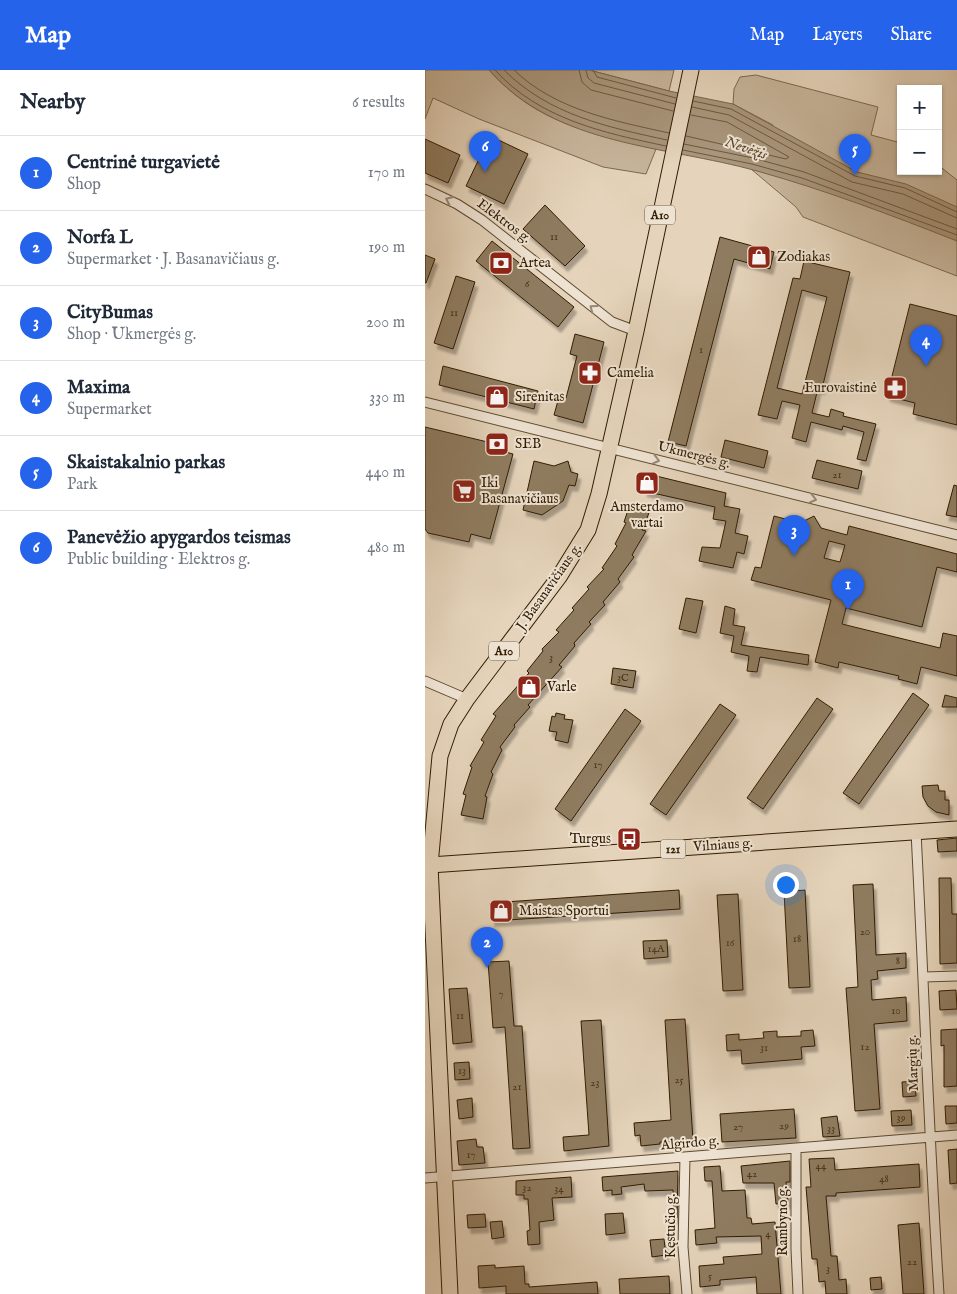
<!DOCTYPE html>
<meta charset="utf-8">
<style>
body{margin:0;font-family:"IM FELL English",serif;background:#f6f6f7;color:#1f2937}
.controls{position:absolute;right:15px;top:15px;display:grid;overflow:hidden;border-radius:0px;box-shadow:0 1px 4px #0004}
.controls button{width:45px;height:45px;display:grid;place-items:center;padding:0;border:0;border-bottom:1px solid #e0e1e3;background:#fff;color:#1f2937;font:25px sans-serif}
.you{position:absolute;left:360px;top:814px;width:18px;height:18px;margin:-12px;border:4px solid #fff;border-radius:50%;background:#1a73e8;box-shadow:0 0 0 8px #1a73e833}
.badge{display:grid;place-items:center;width:32px;height:32px;border-radius:50%;background:#2563eb;color:#fff;font-size:16px;font-weight:700}
.pin{position:absolute;translate:-50% -41px;filter:drop-shadow(0 1px 2px #0008)}
.pin::after{content:'';position:absolute;top:26px;width:18px;height:15px;background:inherit;clip-path:polygon(0 0,100% 0,50% 100%)}
.list{margin:0;padding:0;list-style:none}
h2{display:flex;justify-content:space-between;align-items:center;height:65px;margin:0;padding:0 20px;font-size:21px}
h2 small{font-size:16px;font-weight:400;color:#747a83}
.list li{display:grid;grid-template-columns:32px 1fr auto;gap:15px;align-items:center;box-sizing:border-box;height:75px;padding:0 20px;border-top:1px solid #e0e1e3}
.list b{display:block;font-size:19px;white-space:nowrap}
.list p{margin:0;font-size:16px;white-space:nowrap;color:#747a83}
.list em{font-size:16px;font-style:normal;color:#747a83}
.map{position:relative;flex:none;width:532px;height:1224px;overflow:hidden}
header{display:flex;align-items:center;gap:30px;box-sizing:border-box;height:70px;padding:0 25px;background:#2563eb;color:#fff}
header strong{font-size:24px}
nav{display:flex;gap:28px;margin-inline-start:auto;font-size:18px}
main{display:flex}
aside{flex:1;background:#fff}
.map>svg:first-child{display:block}
.green{fill:#c7b59b;stroke:#7c684e}
.water{fill:#a8957b;stroke:#79654a}
.lines{fill:none;stroke-linecap:round;stroke-linejoin:round}
.shore{stroke:#6d583e;stroke-width:1}
.building{fill:#8f7c61;stroke:#321c00;fill-rule:evenodd;filter:url(#shadow)}
.minor-casing{stroke:#5f4a2f;stroke-width:11}
.primary-casing{stroke:#321c00;stroke-width:17}
.trunk-casing{stroke:#321c00;stroke-width:17}
.minor{stroke:#eee3d3;stroke-width:9}
.primary{stroke:#e5d4bb;stroke-width:15}
.trunk{stroke:#e5d4bb;stroke-width:15}
.oneway{stroke:#998974}
.labels{text-anchor:middle;dominant-baseline:central;stroke-width:4;stroke-linejoin:round;paint-order:stroke}
.number-label{font-size:11px;fill:#493418}
.shield{fill:#eee3d3;stroke:#6a583f;stroke-width:1}
.shield-label{font-size:12px;font-weight:bold;fill:#321c00}
.street-label{font-size:14px;fill:#321c00;stroke:#eee3d3}
.poi-label{font-size:14px;fill:#321c00;stroke:#eee3d3;text-anchor:start}
.water-label{font-size:15px;font-style:italic;fill:#5b462b;stroke:#eee3d3}
</style>
<header>
<strong>Map</strong>
<nav><a>Map</a><a>Layers</a><a>Share</a></nav>
</header>
<main>
<aside>
<h2>Nearby<small>6 results</small></h2>
<ul class="list">
<li><span class="badge">1</span><div><b>Centrinė turgavietė</b><p>Shop</p></div><em>170 m</em></li>
<li><span class="badge">2</span><div><b>Norfa L</b><p>Supermarket · J. Basanavičiaus g.</p></div><em>190 m</em></li>
<li><span class="badge">3</span><div><b>CityBumas</b><p>Shop · Ukmergės g.</p></div><em>200 m</em></li>
<li><span class="badge">4</span><div><b>Maxima</b><p>Supermarket</p></div><em>330 m</em></li>
<li><span class="badge">5</span><div><b>Skaistakalnio parkas</b><p>Park</p></div><em>440 m</em></li>
<li><span class="badge">6</span><div><b>Panevėžio apygardos teismas</b><p>Public building · Elektros g.</p></div><em>480 m</em></li>
</ul>
</aside>
<div class="map">
<svg width="532" height="1224" viewBox="0 0 532 1224">
<defs>
<filter id="shadow"><feDropShadow dx="3" dy="5.5" stdDeviation="1" flood-color="#0004"/></filter>
</defs>
<rect width="100%" height="100%" fill="#e5d4bb"/>
<filter id="stains"><feTurbulence type="fractalNoise" baseFrequency=".004" numOctaves="4"/><feColorMatrix values="0 0 0 0 .2 0 0 0 0 .09 0 0 0 0 .02 0 0 0 .5 -.17"/></filter>
<radialGradient id="worn" r=".72"><stop offset=".6" stop-color="#630" stop-opacity="0"/><stop offset="1" stop-color="#630" stop-opacity=".3"/></radialGradient>
<path class="green" d="M0 0H64C112 54 164 62 231 79L221 104 178 97 54 49 8 28 0 49Z
M164 0H249L244 21Z
M331 5 453 37 446 65 476 73V101H513V95L532 110V206L378 147 371 137 326 99 348 55 308 34 309 19 315 7Z"/>
<path class="water" d="M64 0H164L244 21 308 34 432 102 481 114 532 137V171C466 145 400 120 332 101 239 75 132 77 64 0Z"/>
<g class="lines">
<path class="shore" d="M70 0C114 49 179 63 241 76
M79 0C124 45 182 57 242 70
M89 0C130 40 190 51 244 63
M154 0 157 12 166 20 248 41
M161 0 163 8 169 13 250 34
M168 0 172 7 251 28
M268 31 306 39 430 106 480 118 532 142
M267 37 304 45 427 112 478 124 532 148
M261 66 361 89 364 87 302 52 266 45
M259 74 328 88 379 102 532 159
M258 80 327 94 377 108 532 165"/>
</g>
<path class="building" d="M65 66 103 84 79 134 41 116Z
M0 69 35 85 23 113 0 103Z
M120 135 160 176 140 196 98 159Z
M295 167 349 182 345 199 309 189 261 376 243 372Z
M67 171 149 237 133 257 51 191Z
M0 185 10 189 1 213H0Z
M379 191 425 202 397 319 393 318 387 343 404 347 406 339 419 343 418 346 451 354 441 391 432 389 439 362 418 356 417 360 386 352 381 372 367 368 375 335 357 331 352 349 333 345 368 208 375 209ZM377 220 402 227 377 324 352 318Z
M31 206 50 212 28 279 9 273Z
M485 234 532 246V355L488 344 490 333 462 326Z
M150 264 179 272 158 353 129 345 134 327 141 328 152 286 145 284Z
M18 296 113 321 109 339 14 315Z
M0 357 71 374 70 379 88 384 65 469 46 464 44 472 3 463 0 459Z
M300 370 343 381 339 398 296 387Z
M392 390 437 401 433 419 387 408Z
M109 391 129 396 143 391 146 402 153 404 150 416 144 415 138 431 117 445 98 440Z
M223 404 301 423 299 436 315 439 310 463 323 466 319 484 312 482 308 498 274 491 277 477 295 478 301 451 288 449 290 437 219 421Z
M529 415 532 416V447L521 445Z
M204 437 224 443 217 460 221 461 207 485 209 487 193 509 195 512 178 532 180 535 164 552 166 554 149 573 150 576 134 595 137 597 103 635 105 637 89 655 90 657 75 677 77 680 66 702 68 704 60 726 62 727 58 749 36 745 41 725 38 724 47 697 45 696 59 672 56 670 71 646 68 644 104 603 102 601 118 581 117 579 134 562 131 560 149 540 147 538 164 519 162 517 179 499 177 498 192 476 190 474 201 453 199 452Z
M349 446 375 453 389 446 396 458 422 465 424 456 532 484V502L512 497 497 557 421 538 417 554 515 578 518 563 532 566V606L496 597 492 614 473 609 474 606 414 592 413 598 390 592 406 530 326 510 330 497 336 498ZM404 471 420 475 415 492 399 488Z
M261 528 278 531 271 563 254 559Z
M300 536 310 539 308 555 320 557 316 575 384 585 383 595 335 587 332 602 322 601 324 586 306 582 309 566 295 563Z
M188 598 211 601 208 618 186 614Z
M488 623 504 635 434 734 418 723Z
M520 625 532 628V637H517Z
M392 628 408 639 338 739 322 728Z
M295 634 311 645 241 745 225 734Z
M200 639 216 651 146 751 130 739Z
M131 643 140 645 139 649 148 650 143 673 130 670 132 662 124 661 127 646 130 647Z
M513 715 514 721H520V730H524V745L511 742 503 736 498 727 497 716Z
M532 768V781L513 782 512 770Z
M514 808H526L527 844H532V893L515 894Z
M448 814 451 885 481 883V898L452 901 453 909 446 910 447 930 481 927 482 951 449 954 455 1039 430 1041 421 918 433 917 428 815Z
M254 820 255 839 67 851 65 833Z
M380 820 385 917 364 918 359 822Z
M313 824 318 920 298 921 292 825Z
M242 870 243 887 219 889 218 871Z
M84 891 89 956H97L105 1078 88 1079 80 957 68 958 63 892Z
M42 918 47 972 28 974 24 919Z
M531 920 532 939 515 940 514 921Z
M260 949 268 1070 235 1072V1074L216 1076 215 1065 210 1066 209 1053 246 1050 240 950Z
M176 950 184 1076 139 1081 138 1067 164 1065 156 951Z
M532 959V1016L519 1017V975L516 976V960Z
M388 960 390 976 376 977 377 989 317 994 316 980 302 981 301 965 314 964V970L339 968 338 962 352 961V967L376 966V961Z
M44 992 45 1009 30 1010 29 993Z
M490 1011 491 1026 478 1027 477 1012Z
M47 1028 48 1047 34 1049 32 1030Z
M520 1036H532V1053L521 1054Z
M369 1039 371 1068 297 1072 295 1044Z
M486 1040 487 1055 467 1056 466 1041Z
M412 1046 415 1066 398 1067 396 1048Z
M51 1069 52 1077H58L60 1093 34 1095 32 1071Z
M532 1079V1113L525 1114 523 1080Z
M409 1088 410 1100 494 1094 495 1117 411 1123V1126H401L406 1186H412L414 1210 421 1209 422 1224H401L400 1211 394 1212 392 1189H387L381 1117H386L384 1089Z
M365 1091V1112H361L363 1133 351 1134 349 1113H318L316 1096Z
M295 1096 297 1121 320 1120 322 1148H326L327 1154 350 1152 356 1224H332L331 1207 295 1210V1215L275 1217 274 1196 299 1194 298 1187 337 1184 336 1166 291 1167 292 1173 271 1175 270 1160 290 1158 287 1111H280L279 1097Z
M253 1101 252 1148 249 1149 248 1120 220 1121 219 1114 196 1117 197 1124 187 1125V1120L178 1121 177 1107Z
M146 1107 147 1127 127 1128 129 1150 114 1152 115 1174 103 1175 102 1161 105 1160 103 1129H99V1125H91V1111Z
M198 1143 200 1163 181 1165 180 1144Z
M60 1144 61 1157 43 1158 42 1145Z
M77 1151 79 1167 67 1169 65 1152Z
M494 1153 499 1224H478L473 1155Z
M239 1169 241 1185 227 1187 225 1170Z
M70 1195V1198L99 1196 100 1214H104V1217L172 1212 173 1224H81V1216L54 1218 53 1196Z
M244 1206 245 1224H195L194 1209Z
M456 1207 457 1219 446 1220 445 1208Z"/>
<g class="lines">
<g class="minor-casing">
<path id="minor" d="M0 119 32 134 57 150 187 252 211 261
M0 332 532 465
M0 611 42 629
M491 762C499 916 504 1070 514 1224
M499 907 532 906
M371 1078V1179L373 1224
M260 1087 258 1177 262 1224
M0 1108 532 1065"/>
</g>
<g class="primary-casing">
<path id="primary" d="M5 795 532 759"/>
</g>
<g class="trunk-casing">
<path id="trunk" d="M25 1224 5 795 15 686 26 654 42 629 134 507 163 460 174 424 211 261 266 0"/>
</g>
<use href="#minor" class="minor"/>
<use href="#primary" class="primary"/>
<use href="#trunk" class="trunk"/>
</g>
<defs><path id="oneway-chevron" d="M-2-3.5L2.5 0L-2 3.5" fill="none" stroke-width="1.6" stroke-linecap="round" stroke-linejoin="round" transform="scale(1.25)"/></defs>
<g class="oneway">
<use href="#oneway-chevron" transform="translate(24 130) rotate(-155)"/>
<use href="#oneway-chevron" transform="translate(168 238) rotate(-144)"/>
<use href="#oneway-chevron" transform="translate(231 390) rotate(14)"/>
<use href="#oneway-chevron" transform="translate(388 429) rotate(14)"/>
</g>
<defs>
<g id="shop-square" transform="scale(1.25)"><rect x="-9" y="-9" width="18" height="18" rx="4" fill="#8f2418" stroke="#eee3d3"/><path d="M-5-2.5h2.3a2.7 3.5 0 0 1 5.4 0H5L5.5 6h-11ZM-1.5-2.5h3a1.5 2.3 0 0 0-3 0Z" fill="#fff"/></g>
<g id="bank-square" transform="scale(1.25)"><rect x="-9" y="-9" width="18" height="18" rx="4" fill="#8f2418" stroke="#eee3d3"/><path d="M-6-4H6V4H-6ZM0-2.3a2.3 2.3 0 1 0 0 4.6a2.3 2.3 0 1 0 0-4.6Z" fill="#fff"/></g>
<g id="pharmacy-square" transform="scale(1.25)"><rect x="-9" y="-9" width="18" height="18" rx="4" fill="#8f2418" stroke="#eee3d3"/><path d="M-2-6h4v4h4v4h-4v4h-4v-4h-4v-4h4Z" fill="#fff"/></g>
<g id="supermarket-square" transform="scale(1.25)"><rect x="-9" y="-9" width="18" height="18" rx="4" fill="#8f2418" stroke="#eee3d3"/><path d="M-6-5.5h2.5l.6 2H6L4.5 2H-2.5L-4.4-4H-6ZM-1.5 3.2a1.3 1.3 0 1 0 .1 0ZM3 3.2a1.3 1.3 0 1 0 .1 0Z" fill="#fff"/></g>
<g id="bus-square" transform="scale(1.25)"><rect x="-9" y="-9" width="18" height="18" rx="4" fill="#8f2418" stroke="#eee3d3"/><path d="M-5-6H5V4H4V6H2V4H-2V6H-4V4H-5ZM-3.5-4V0h7V-4ZM-3.5 1.2v1.5H-2V1.2ZM2 1.2v1.5H3.5V1.2Z" fill="#fff"/></g>
</defs>
<g fill-rule="evenodd">
<use href="#shop-square" x="334" y="187"/>
<use href="#bank-square" x="76" y="193"/>
<use href="#pharmacy-square" x="165" y="303"/>
<use href="#pharmacy-square" x="470" y="318"/>
<use href="#shop-square" x="72" y="327"/>
<use href="#bank-square" x="72" y="374"/>
<use href="#shop-square" x="222" y="413"/>
<use href="#supermarket-square" x="39" y="421"/>
<use href="#shop-square" x="104" y="617"/>
<use href="#bus-square" x="204" y="769"/>
<use href="#shop-square" x="76" y="841"/>
</g>
<g class="labels">
<g class="number-label">
<text x="129" y="167">11</text>
<text x="102" y="214">6</text>
<text x="29" y="243">11</text>
<text x="276" y="280">1</text>
<text x="412" y="405">21</text>
<text x="126" y="588">3</text>
<text x="198" y="608">3C</text>
<text x="173" y="695">17</text>
<text x="440" y="862">20</text>
<text x="372" y="869">18</text>
<text x="305" y="873">16</text>
<text x="231" y="879">14A</text>
<text x="473" y="891">8</text>
<text x="76" y="924">7</text>
<text x="471" y="941">10</text>
<text x="35" y="946">11</text>
<text x="440" y="977">12</text>
<text x="339" y="978">31</text>
<text x="37" y="1001">13</text>
<text x="254" y="1010">25</text>
<text x="170" y="1013">23</text>
<text x="92" y="1017">21</text>
<text x="476" y="1048">39</text>
<text x="359" y="1056">29</text>
<text x="313" y="1057">27</text>
<text x="406" y="1059">33</text>
<text x="46" y="1085">17</text>
<text x="396" y="1096">44</text>
<text x="327" y="1104">42</text>
<text x="459" y="1109">48</text>
<text x="102" y="1118">32</text>
<text x="134" y="1119">34</text>
<text x="343" y="1164">4</text>
<text x="487" y="1192">22</text>
<text x="403" y="1199">3</text>
<text x="285" y="1206">5</text>
</g>
<g class="shield">
<rect x="220" y="135.5" width="30" height="19" rx="4"/>
<rect x="64" y="571.5" width="30" height="19" rx="4"/>
<rect x="235.5" y="769.5" width="25" height="19" rx="4"/>
</g>
<g class="shield-label">
<text x="235" y="145">A10</text>
<text x="79" y="581">A10</text>
<text x="248" y="779">121</text>
</g>
<g class="street-label">
<text transform="translate(79 151) rotate(37)">Elektros g.</text>
<text transform="translate(269 385) rotate(14)">Ukmergės g.</text>
<text transform="translate(124 517) rotate(-55)">J. Basanavičiaus g.</text>
<text transform="translate(298 775) rotate(-4)">Vilniaus g.</text>
<text transform="translate(488 993) rotate(-92)">Margių g.</text>
<text transform="translate(265 1073) rotate(-5)">Algirdo g.</text>
<text transform="translate(358 1151) rotate(-90)">Rambyno g.</text>
<text transform="translate(246 1156) rotate(-90)">Kęstučio g.</text>
</g>
<g class="poi-label">
<text x="352" y="187">Zodiakas</text>
<text x="94" y="193">Artea</text>
<text x="182" y="303">Camelia</text>
<text x="452" y="318" text-anchor="end">Eurovaistinė</text>
<text x="90" y="327">Sirenitas</text>
<text x="90" y="374">SEB</text>
<text x="56" y="413">Iki<tspan x="56" dy="16">Basanavičiaus</tspan></text>
<text x="222" y="437" text-anchor="middle">Amsterdamo<tspan x="222" dy="16">vartai</tspan></text>
<text x="122" y="617">Varle</text>
<text x="186" y="769" text-anchor="end">Turgus</text>
<text x="94" y="841">Maistas Sportui</text>
</g>
<g class="water-label">
<text transform="translate(321 78) rotate(19)">Nevėžis</text>
</g>
</g>
<rect width="100%" height="100%" filter="url(#stains)"/>
<rect width="100%" height="100%" fill="url(#worn)"/>
</svg>
<div class="controls">
<button>+</button>
<button>−</button>
</div>
<div class="you"></div>
<div class="pin badge" style="left:423px;top:540px">1</div>
<div class="pin badge" style="left:62px;top:898px">2</div>
<div class="pin badge" style="left:369px;top:486px">3</div>
<div class="pin badge" style="left:501px;top:296px">4</div>
<div class="pin badge" style="left:430px;top:105px">5</div>
<div class="pin badge" style="left:60px;top:102px">6</div>
</div>
</main>
